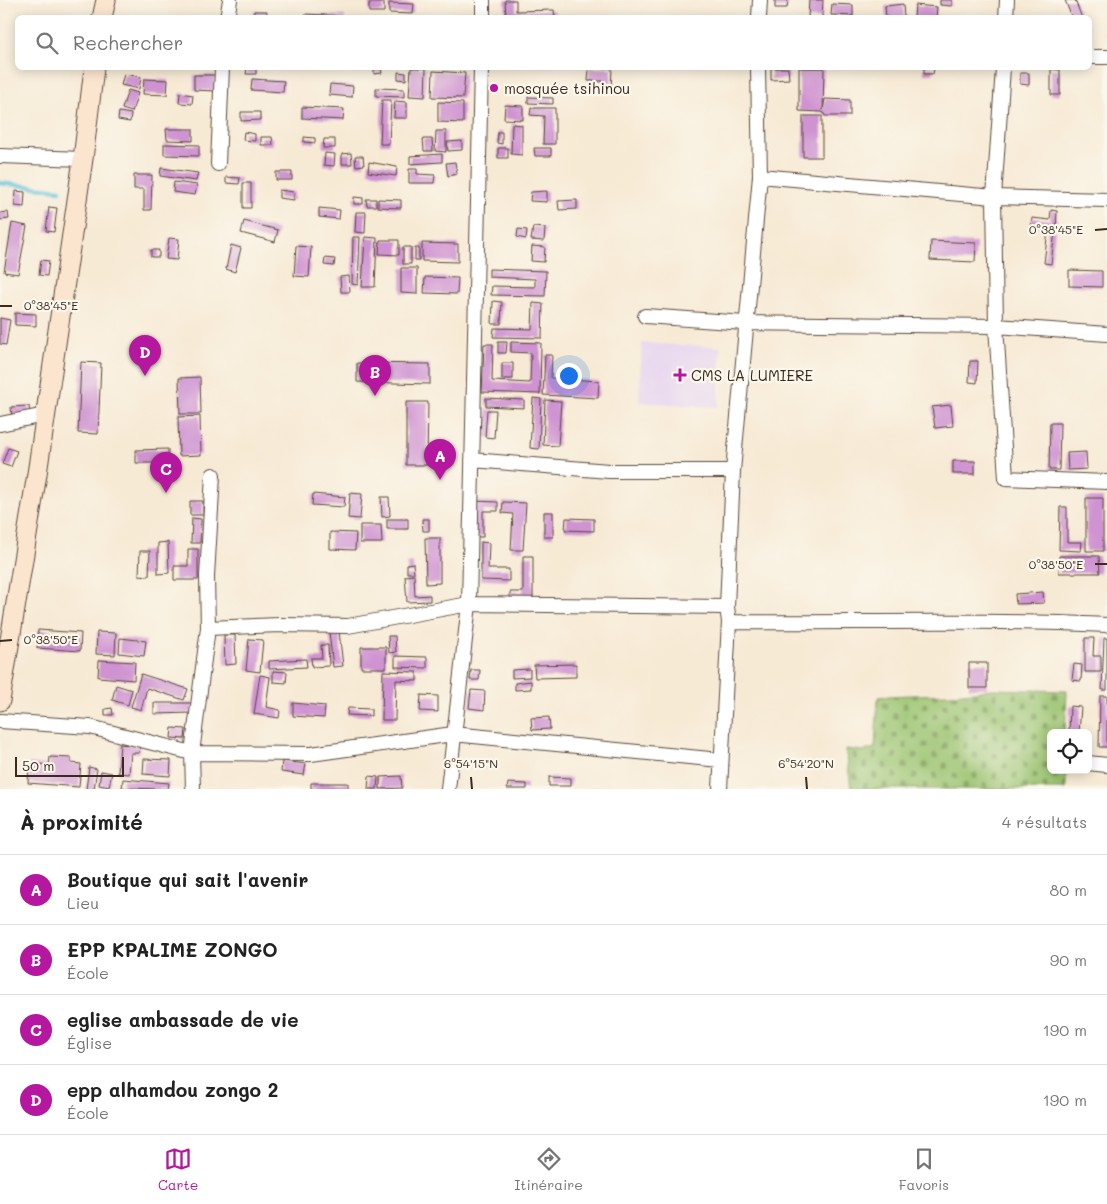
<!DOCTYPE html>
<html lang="fr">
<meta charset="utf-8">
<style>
body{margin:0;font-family:Mali,sans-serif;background:#f2f2f2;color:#222}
.controls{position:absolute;right:15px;bottom:15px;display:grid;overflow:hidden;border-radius:8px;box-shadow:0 2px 12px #0003}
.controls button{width:45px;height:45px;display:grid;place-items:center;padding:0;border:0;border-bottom:1px solid #e0e0e0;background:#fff;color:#222;font:25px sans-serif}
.scale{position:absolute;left:15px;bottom:12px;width:109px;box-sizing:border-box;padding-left:5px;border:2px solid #3b2a1e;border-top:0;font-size:14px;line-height:18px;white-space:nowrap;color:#3b2a1e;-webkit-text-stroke:4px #fbf7ec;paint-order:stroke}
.you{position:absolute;left:568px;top:375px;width:18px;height:18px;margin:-12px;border:4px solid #fff;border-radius:50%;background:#1a73e8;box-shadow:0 0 0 8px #1a73e833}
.badge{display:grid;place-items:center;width:32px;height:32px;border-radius:50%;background:#b5179e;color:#fff;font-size:16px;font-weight:700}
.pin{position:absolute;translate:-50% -41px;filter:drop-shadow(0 1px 2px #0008)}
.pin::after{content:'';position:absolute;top:26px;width:18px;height:15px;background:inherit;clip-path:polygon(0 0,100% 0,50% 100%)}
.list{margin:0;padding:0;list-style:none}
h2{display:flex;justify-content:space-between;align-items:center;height:65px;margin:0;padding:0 20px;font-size:21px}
h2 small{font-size:16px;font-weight:400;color:#767676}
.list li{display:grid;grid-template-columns:32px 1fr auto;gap:15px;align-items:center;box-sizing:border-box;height:70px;padding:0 20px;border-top:1px solid #e0e0e0}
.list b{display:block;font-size:19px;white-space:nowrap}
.list p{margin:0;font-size:16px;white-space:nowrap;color:#767676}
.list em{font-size:16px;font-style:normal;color:#767676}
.icon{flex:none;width:28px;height:28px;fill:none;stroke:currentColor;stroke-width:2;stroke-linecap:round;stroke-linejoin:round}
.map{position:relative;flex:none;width:1107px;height:789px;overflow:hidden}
.search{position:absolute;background:#fff;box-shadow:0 2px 12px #0003;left:15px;right:15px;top:15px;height:55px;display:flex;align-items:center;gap:12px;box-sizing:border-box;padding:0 18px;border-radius:8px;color:#767676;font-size:19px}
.sheet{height:345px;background:#fff}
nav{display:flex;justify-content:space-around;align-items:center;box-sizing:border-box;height:70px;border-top:1px solid #e0e0e0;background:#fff;font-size:14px;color:#767676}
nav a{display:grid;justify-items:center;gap:2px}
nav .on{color:#b5179e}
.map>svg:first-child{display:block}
.built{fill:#e6d3f0}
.cemetery{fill:url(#cemetery-stones);stroke:#6b7748}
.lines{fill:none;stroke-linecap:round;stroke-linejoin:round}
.stream{stroke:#5bc3d7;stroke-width:4.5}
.building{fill:#cf93d1}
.street-casing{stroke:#574739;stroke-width:16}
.secondary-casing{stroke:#574739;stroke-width:21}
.street{stroke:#fff;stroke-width:14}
.secondary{stroke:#fbe5cf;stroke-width:19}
.ticks{fill:none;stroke:#3b2a1e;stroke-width:2}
.poi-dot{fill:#b5179e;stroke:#fbf7ec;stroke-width:2}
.labels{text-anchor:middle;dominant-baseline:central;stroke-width:4.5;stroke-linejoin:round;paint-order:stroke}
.poi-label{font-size:15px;fill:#3b2a1e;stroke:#fbf7ec;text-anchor:start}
.ticks-label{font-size:12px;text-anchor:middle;fill:#3b2a1e;stroke:#fbf7ec;stroke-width:4.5;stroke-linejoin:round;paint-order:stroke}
</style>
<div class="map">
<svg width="1107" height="789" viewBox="0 0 1107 789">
<defs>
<pattern id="cemetery-stones" width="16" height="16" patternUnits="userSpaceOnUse" patternTransform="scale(1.25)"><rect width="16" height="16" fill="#9bc471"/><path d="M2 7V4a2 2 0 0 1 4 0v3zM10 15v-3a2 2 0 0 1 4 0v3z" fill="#809f5c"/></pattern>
</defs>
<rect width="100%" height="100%" fill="#fbf7ec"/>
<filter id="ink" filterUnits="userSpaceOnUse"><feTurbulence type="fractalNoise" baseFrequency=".02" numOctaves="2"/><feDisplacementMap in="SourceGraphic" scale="10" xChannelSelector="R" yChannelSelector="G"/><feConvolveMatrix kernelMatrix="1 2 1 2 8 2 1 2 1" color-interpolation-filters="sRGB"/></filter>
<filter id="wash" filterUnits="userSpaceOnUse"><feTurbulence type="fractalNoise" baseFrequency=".0096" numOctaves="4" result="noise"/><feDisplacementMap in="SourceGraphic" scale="20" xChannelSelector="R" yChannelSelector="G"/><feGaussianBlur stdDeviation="1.12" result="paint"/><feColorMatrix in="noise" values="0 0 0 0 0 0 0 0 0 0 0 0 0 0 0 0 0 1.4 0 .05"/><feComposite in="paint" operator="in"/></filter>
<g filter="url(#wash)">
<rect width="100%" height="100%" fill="#f7ead5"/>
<path class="built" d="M642 343 721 347 718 407 639 402Z"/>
<path class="cemetery" d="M991 689 1067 691 1065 733H1051V770H1066V789H851L846 749 863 751 875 748 878 697C916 693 954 697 991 689Z"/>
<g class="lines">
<path class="stream" d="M0 183 60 190"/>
</g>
<g id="blocks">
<path class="building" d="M505 0H516V11L554 10 555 18H506Z
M775 0H788L787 8H775Z
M809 0H823L822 18H808Z
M940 0H952V6L940 5Z
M1065 0H1075L1082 18H1072Z
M369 3H384V12H369Z
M389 3 414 4 413 14 389 13Z
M832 4 853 5V16L831 15Z
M903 4 904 18H886L885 6Z
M915 5 937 7 936 18H914Z
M254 11H267L266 18H253Z
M306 14 345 16V18H306Z
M247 68H256V74H246Z
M374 68H381L382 73 374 74Z
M411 68H426L425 97 409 96Z
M589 68H612L611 90H602L603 81H588Z
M771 68H788L789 79 771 80Z
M799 68H824L823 110 825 99 850 100V116H825L823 112 799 111Z
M924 68H934L933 74H924Z
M1051 69 1060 70V95H1051Z
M433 71 465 73 463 98 432 97Z
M398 72 406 73V80L398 79Z
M1020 73H1029V85L1020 84Z
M124 74 141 77 139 89 121 85Z
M194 75H215V91L194 90Z
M144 79 168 80 167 95 143 94Z
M252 79 284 81 283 92 251 90Z
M330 84 353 86 352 97 329 95Z
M376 88 404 89V97L376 96Z
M128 90 138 93 132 112 122 109Z
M180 93 193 95 192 104 179 103Z
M528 97 553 98V104L528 103Z
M382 100H391L389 144H380Z
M395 101 407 102V118H394Z
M438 102 463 103V123L438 122Z
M505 105 523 106V120L504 119Z
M302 107 344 109 343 120 302 118Z
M531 108H555V144H543L544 116 530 115Z
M119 112 131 114 130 122 118 120Z
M241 112H260V120L241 121Z
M803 116H822V157H803Z
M512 124 522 125V155L511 154Z
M166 129H193V141L167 140Z
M436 131H446V152L435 151Z
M244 132 255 134V141L243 140Z
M498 132H502V144L497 143Z
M261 137H272L273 145H261Z
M304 137 315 138V143L304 142Z
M324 139H335V148H323Z
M423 139H432L433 151H424Z
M462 141V150L448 151 447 142Z
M164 144 199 145V156L164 155Z
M498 148H508V158H498Z
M534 148H551V156H535Z
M325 153 335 154 334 166 324 165Z
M351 153 352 164H342V154Z
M442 154V162L410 164V156Z
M355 156H363L364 165 356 166Z
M369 162 397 167 396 176 368 172Z
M455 162 457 174 448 176 446 163Z
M161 168 198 173 196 181 160 176Z
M409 169H417V174L435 175 434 183H409Z
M276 172H292V180H276Z
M134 175H152L151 210H144V189H134Z
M226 177 240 178 239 184 226 183Z
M174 182 197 185 195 195 173 192Z
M243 183H251V208H243Z
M279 190 294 192V200L279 198Z
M16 191 25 192 24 207 15 206Z
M547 191V202L530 201 531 192Z
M354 197 363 198V204H354Z
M366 199H376V206H367Z
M378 199 401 200V208L378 207Z
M577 200V209L559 210 558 201Z
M49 207 57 208 54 232 46 231Z
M319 208 340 210 339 219 319 217Z
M1051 210 1057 211 1056 229 1031 226 1032 218 1050 220Z
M8 212 9 219 0 220V213Z
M356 212H366L365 233 355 232Z
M244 221 278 230 275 242 241 233Z
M12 223 27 226 18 274 4 272Z
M533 227 545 228 544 241 531 240Z
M518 229 527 230 526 239 517 237Z
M1048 230 1055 231 1051 264 1044 263Z
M353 237H360L358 285 352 284Z
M365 237 377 238 375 287H362Z
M169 238 179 239 177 260 166 259Z
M380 240H399V255L379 254Z
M931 241 976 243 975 262 930 260Z
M422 243 458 244V262L422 261Z
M231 245 241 248 235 272 226 269Z
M296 246 311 247 309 277 294 276Z
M532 246 545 247 544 262 531 261Z
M403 247H411V264H403Z
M415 248H419V260H415Z
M151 250H159V257H151Z
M325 258 335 259 334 266 324 265Z
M41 260 49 261 47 276 39 275Z
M401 268H417V294L401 293Z
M489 269 546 271 545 296 491 295 492 286 535 287V279L489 277Z
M1069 270 1102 271V287L1069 286Z
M349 276 350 292H341L340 277Z
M425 277 458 278 457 294 424 293Z
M493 301 502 302 501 324H492Z
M533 303 543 304 542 338 493 337 494 328 532 329Z
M15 313 36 314V326L15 325Z
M0 318 10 320 6 345 0 344Z
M498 342H507L506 353H498Z
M511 342 541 343 540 394 482 392 484 344H493L492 381 530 383 531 353 511 352Z
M545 355H552L551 378 599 381 598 398 543 395Z
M970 361H978L977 383 969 382Z
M81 362 101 363 98 434 78 433Z
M357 363 430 364V384L357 382Z
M502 363H513V379H502Z
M200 377 201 414H180L179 378Z
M486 398 524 400V408L486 406Z
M533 398 541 399 539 449 530 448Z
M545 400 561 401 558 446 543 445Z
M406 402H428L427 465H406Z
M951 405 953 426 935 428 932 407Z
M29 406 30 416 12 417 11 407Z
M487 410H496L494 438 485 437Z
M200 416 201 455 179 456 178 417Z
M1050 423H1060L1059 470H1049Z
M8 448 17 451 11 467 2 464Z
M168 449V463H136V450Z
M1086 452 1087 469 1068 470 1067 453Z
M953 461H975V474H953Z
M350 493 362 494 360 519 348 518Z
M313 494 345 497 344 507 312 505Z
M381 497H389L390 516 382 517Z
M1086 498H1103V551H1086Z
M190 501H203V515H190Z
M473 501 498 502V511H483V537H472Z
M503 502 526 503 523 550H511L513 514 502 513Z
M1060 507H1067V542H1082L1081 551 1059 550Z
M544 512H553V537H544Z
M192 518 201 519 200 543H191Z
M566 518 594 519V531L565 530Z
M387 519H408V529H387Z
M422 519H429V531H423Z
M360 525H381L382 543H360Z
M330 532 356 533 355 550 330 549Z
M425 538H440V583L426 584Z
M168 542 169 573 158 574V543Z
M481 542 489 543 488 569H509V581L481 580Z
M188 549H198V580H174V566H188Z
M140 551H150L149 576 139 575Z
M523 556H533V602H510V592H523Z
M1059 556H1099L1100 573H1059Z
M413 563 414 573H407V564Z
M414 575 415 596 430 595V601L407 602 405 576Z
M1043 592 1044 603 1016 604 1015 594Z
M38 630 81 633 80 651 37 648Z
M339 631 343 666 333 667 329 632Z
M97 632 116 633 115 655 96 654Z
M224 635H235L236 664 225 665Z
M388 636H395L396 652 389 653Z
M120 638 146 641 144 656 119 653Z
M1085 638H1094L1093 656H1101V672H1085Z
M1104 638H1107V690H1102Z
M249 639 263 640 260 672 246 670Z
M321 645H328L329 666 312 667 311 658H322Z
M361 647H386V668H361Z
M395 656 427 657V668L395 667Z
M306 659 307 667 269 669V661Z
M99 660 135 662 134 680 98 677Z
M969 663H987V688H969Z
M576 664V677L535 678 534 665Z
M1074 664 1082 665 1081 681 1072 680Z
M530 669V677L512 678V670Z
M471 670H480L479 680H470Z
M273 671 287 672 286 683 273 682Z
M383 671 417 672V681L396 680 395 720H382Z
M141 674 188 689 184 700 147 688 141 710 131 707Z
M260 675 270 677 266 707 280 710 279 718 254 714Z
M531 681V689L515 690V683Z
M116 685 132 690 128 705 112 700Z
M471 690 485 691 484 710 469 708Z
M421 695 438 696V712L420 711Z
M1100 696H1107V747H1099Z
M154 703H193V713L154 714Z
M293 703 325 706 324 718 293 716Z
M1070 706 1081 707 1079 733H1069Z
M112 708 113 715H105V709Z
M348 708 371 709V716L347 715Z
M549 717 550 729 532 730 531 718Z
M172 728 186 729 185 739 171 738Z
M120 744 140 746 139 753H131L129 774 118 773Z
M50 757 71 758V763L81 764 79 787 28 783 29 763 49 765Z
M144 759 171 760 170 776 143 774Z
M282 761 306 764 304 775 281 772Z
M89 767 97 769 94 789H86Z
M101 771 112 773 109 787 99 785Z
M369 776 378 777 377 789H368Z
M401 776 402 788 380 789V777Z
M549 777 571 778V786H549Z
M123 779 169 783 168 789 122 788Z
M311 783H348V789H311Z
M508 783 527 784V789H507Z"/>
</g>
</g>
<g filter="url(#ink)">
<use href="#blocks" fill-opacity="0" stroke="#574739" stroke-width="1"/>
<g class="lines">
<g class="street-casing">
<path id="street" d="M227 18 230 0
M483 18V0
M759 18 760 0
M1006 18 1007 0
M1090 57H1107
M1003 68 994 197 996 326 1006 478 1107 482
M0 156 83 159
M218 164 222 68
M760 176 994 197 1107 200
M645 316 745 323 996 326 1107 334
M0 424 45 415
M472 460 609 471H733
M729 622C855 623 981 619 1107 625
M208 628 280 625 348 626 469 604 727 607
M0 721 90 727 192 753 311 754 453 734 720 760
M1088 763 1107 765
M193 789 192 753 208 628 207 576 213 475
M448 789 469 604 481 68
M720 789 729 622 727 607 733 471 760 176 758 68"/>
</g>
<g class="secondary-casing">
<path id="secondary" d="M102 18 106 0
M0 701 37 474 83 159 94 68"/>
</g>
<use href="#street" class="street"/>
<use href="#secondary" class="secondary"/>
</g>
</g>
<path class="ticks" d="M1095 230 1107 229M0 306H12M1095 564H1107M0 641 12 640M471 777 472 789M806 777 807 789"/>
<g class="poi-dot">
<circle cx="494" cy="88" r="5"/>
<path d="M677.5 367.5h5v5h5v5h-5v5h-5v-5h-5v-5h5z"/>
</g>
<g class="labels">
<g class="poi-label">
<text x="504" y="88">mosquée tsihinou</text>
<text x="691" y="375">CMS LA LUMIERE</text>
</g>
</g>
<g class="ticks-label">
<text x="1056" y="234">0°38'45"E</text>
<text x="51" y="310">0°38'45"E</text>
<text x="1056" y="569">0°38'50"E</text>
<text x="51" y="644">0°38'50"E</text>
<text x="471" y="768">6°54'15"N</text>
<text x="806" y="768">6°54'20"N</text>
</g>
</svg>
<div class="controls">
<button><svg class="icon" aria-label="locate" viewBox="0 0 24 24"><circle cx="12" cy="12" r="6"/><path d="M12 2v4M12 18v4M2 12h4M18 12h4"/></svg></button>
</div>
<div class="scale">50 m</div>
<div class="you"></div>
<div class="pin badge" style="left:440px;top:480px">A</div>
<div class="pin badge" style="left:375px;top:396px">B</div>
<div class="pin badge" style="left:166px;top:493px">C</div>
<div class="pin badge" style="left:145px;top:376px">D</div>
<div class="search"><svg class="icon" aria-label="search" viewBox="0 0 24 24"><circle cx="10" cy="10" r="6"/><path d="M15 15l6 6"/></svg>Rechercher</div>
</div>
<section class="sheet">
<h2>À proximité<small>4 résultats</small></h2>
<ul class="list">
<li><span class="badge">A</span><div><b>Boutique qui sait l'avenir</b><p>Lieu</p></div><em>80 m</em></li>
<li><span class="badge">B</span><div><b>EPP KPALIME ZONGO</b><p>École</p></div><em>90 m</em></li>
<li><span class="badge">C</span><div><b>eglise ambassade de vie</b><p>Église</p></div><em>190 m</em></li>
<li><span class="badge">D</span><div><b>epp alhamdou zongo 2</b><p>École</p></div><em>190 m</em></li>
</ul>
</section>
<nav>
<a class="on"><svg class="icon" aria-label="map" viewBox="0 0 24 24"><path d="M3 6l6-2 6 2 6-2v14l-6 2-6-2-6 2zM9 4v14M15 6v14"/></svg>Carte</a>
<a><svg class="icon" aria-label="directions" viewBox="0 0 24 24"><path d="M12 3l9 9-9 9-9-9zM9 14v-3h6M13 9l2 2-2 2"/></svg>Itinéraire</a>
<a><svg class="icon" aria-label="saved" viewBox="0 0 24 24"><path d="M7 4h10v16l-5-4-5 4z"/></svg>Favoris</a>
</nav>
